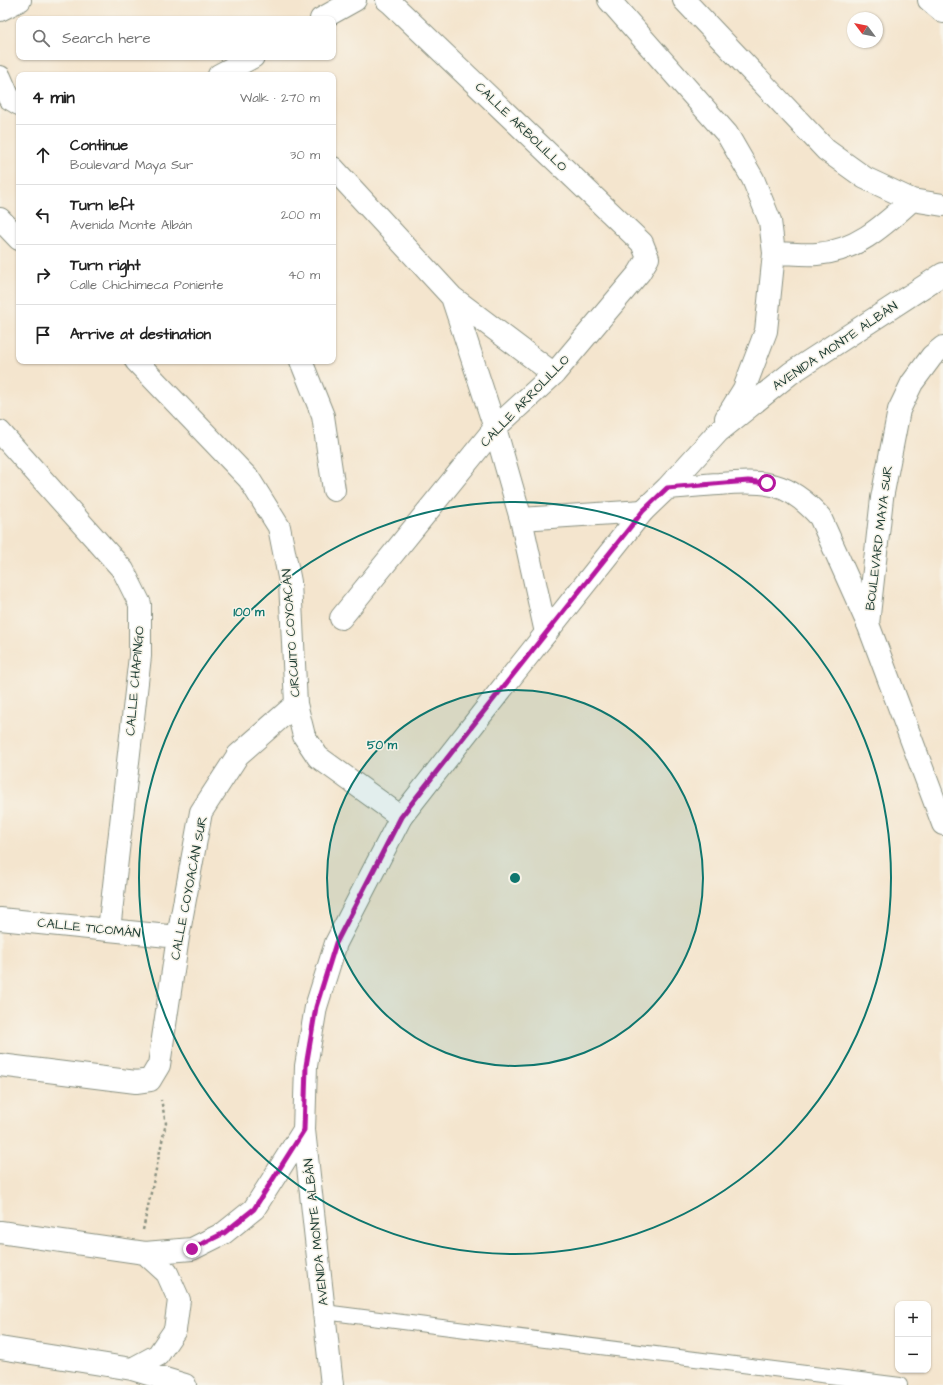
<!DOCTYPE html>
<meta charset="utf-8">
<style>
body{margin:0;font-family:"Architects Daughter",sans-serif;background:#f2f2f2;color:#222}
.controls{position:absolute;right:12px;bottom:12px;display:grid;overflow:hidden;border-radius:8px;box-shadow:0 1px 3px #0004}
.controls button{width:36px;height:36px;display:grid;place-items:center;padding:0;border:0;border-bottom:1px solid #e0e0e0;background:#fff;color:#222;font:20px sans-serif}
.compass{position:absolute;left:847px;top:12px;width:36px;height:36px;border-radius:50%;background:#fff;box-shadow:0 1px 3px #0004;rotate:302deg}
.stop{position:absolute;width:12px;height:12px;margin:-9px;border:3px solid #b5179e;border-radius:50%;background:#fff}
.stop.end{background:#b5179e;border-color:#fff;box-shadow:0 1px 4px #0008}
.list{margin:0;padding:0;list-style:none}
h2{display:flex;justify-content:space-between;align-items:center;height:52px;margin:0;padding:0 16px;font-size:17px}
h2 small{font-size:13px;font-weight:400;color:#767676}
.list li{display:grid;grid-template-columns:26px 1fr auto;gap:12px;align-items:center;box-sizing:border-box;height:60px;padding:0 16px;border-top:1px solid #e0e0e0}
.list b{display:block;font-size:15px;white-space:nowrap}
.list p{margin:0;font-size:13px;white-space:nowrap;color:#767676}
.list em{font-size:13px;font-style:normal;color:#767676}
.icon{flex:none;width:22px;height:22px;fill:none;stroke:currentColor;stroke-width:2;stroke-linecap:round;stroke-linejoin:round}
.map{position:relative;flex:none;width:943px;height:1385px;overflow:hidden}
.search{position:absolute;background:#fff;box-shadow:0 1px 3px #0004;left:16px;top:16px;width:320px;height:44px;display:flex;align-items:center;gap:10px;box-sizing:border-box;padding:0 14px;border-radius:8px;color:#767676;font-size:15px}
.panel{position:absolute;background:#fff;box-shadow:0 1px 3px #0004;left:16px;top:72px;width:320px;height:292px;border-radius:8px}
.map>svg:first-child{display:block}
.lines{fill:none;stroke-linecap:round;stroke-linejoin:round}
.lane-casing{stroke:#8a9181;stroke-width:16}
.street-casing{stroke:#8a9181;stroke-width:24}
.secondary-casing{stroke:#8a9181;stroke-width:24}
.path{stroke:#8a9181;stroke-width:2.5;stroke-dasharray:3 3;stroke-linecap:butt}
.lane{stroke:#fff;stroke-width:14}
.street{stroke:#fff;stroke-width:22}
.secondary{stroke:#fff;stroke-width:22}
.route{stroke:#b5179e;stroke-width:5}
.ring{fill:none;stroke:#0f766e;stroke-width:2}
.labels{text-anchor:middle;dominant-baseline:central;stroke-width:3;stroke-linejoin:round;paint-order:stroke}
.street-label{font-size:13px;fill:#1f3d34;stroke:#f7f3e8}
.centre{fill:#0f766e;stroke:#f7f3e8;stroke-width:2}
.ring-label{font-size:12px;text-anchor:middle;font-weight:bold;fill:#0f766e;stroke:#f7f3e8;stroke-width:3;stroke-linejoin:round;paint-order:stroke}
</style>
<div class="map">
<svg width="943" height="1385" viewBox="0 0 943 1385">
<rect width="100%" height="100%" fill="#f7f3e8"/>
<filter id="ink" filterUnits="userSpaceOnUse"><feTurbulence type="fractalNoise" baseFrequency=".025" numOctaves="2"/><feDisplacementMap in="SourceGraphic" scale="8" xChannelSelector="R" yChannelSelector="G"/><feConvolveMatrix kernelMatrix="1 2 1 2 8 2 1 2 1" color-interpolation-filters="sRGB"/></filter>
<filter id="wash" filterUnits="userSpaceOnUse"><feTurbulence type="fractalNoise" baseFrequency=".012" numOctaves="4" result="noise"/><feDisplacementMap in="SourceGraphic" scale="16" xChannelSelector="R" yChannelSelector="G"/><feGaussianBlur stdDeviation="0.9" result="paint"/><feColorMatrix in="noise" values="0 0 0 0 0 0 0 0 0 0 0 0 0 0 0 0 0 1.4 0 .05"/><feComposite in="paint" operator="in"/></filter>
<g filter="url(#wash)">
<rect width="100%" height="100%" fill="#f4e5ce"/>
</g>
<g filter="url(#ink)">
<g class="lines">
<g class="lane-casing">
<path id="lane" d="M324 1312 900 1385"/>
</g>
<g class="street-casing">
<path id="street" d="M929 0 943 12
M321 19 355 0
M219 75 253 57
M0 77 9 98 19 104
M333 168 452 297 495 428 521 519 546 633
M0 219 19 239
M452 297 554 374
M136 361 249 479 279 527 290 582 296 704 304 736 318 757 401 817
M301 361 323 416 334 490
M0 432 123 570 140 604V656L109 930
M521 519 643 511
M341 618 495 428 554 374 639 273 648 258 642 243 392 4 387 0
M868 624 882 498 899 410 912 383 932 356 943 347
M0 919 178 937
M0 1065 136 1082 150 1080 159 1065 178 937 201 812 238 755 296 704"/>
</g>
<g class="secondary-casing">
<path id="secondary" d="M609 0 727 134 753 179 770 221 774 253 766 331 744 389 726 418
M684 0 826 150 865 178 912 200 943 205
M0 10 20 0
M774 253C788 253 803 255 817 254 857 251 884 225 912 200
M667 488C684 487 701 485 719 484 764 480 788 481 820 517L868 624 943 824
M0 1232 145 1253 192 1249 224 1233 254 1209 304 1130
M0 1348 132 1369 185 1385
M132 1369 158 1355 175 1330 179 1300 167 1273 145 1253
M332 1385 304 1130 306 1066 316 1007 336 943 401 817 481 715 643 511 667 488 718 432 791 373 943 274"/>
</g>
<path class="path" d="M143 1230 166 1123 161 1100"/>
<use href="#lane" class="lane"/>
<use href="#street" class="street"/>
<use href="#secondary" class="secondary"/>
</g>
</g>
<g class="lines" filter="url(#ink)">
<path class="route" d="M192 1249 224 1233 254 1209 304 1130 306 1066 316 1007 336 943 401 817 481 715 643 511 667 488 748 481 767 483"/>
</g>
<circle cx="515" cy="878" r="188" fill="#0f766e" fill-opacity=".12"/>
<g class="ring">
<circle cx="515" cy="878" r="188"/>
<circle cx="515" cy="878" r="376"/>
</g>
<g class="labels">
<g class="street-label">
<text transform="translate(521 127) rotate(44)">CALLE ARBOLILLO</text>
<text transform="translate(835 346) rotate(-34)">AVENIDA MONTE ALBÁN</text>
<text transform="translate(525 401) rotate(-46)">CALLE ARROLILLO</text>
<text transform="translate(879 538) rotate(-83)">BOULEVARD MAYA SUR</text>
<text transform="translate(291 633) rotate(-94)">CIRCUITO COYOACÁN</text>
<text transform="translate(135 681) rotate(-85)">CALLE CHAPINGO</text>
<text transform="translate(189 888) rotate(-79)">CALLE COYOACÁN SUR</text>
<text transform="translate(89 928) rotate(6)">CALLE TICOMÁN</text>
<text transform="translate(316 1232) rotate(-96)">AVENIDA MONTE ALBÁN</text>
</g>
</g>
<circle cx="515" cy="878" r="6" class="centre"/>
<g class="ring-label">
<text x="249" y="616">100 m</text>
<text x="382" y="749">50 m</text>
</g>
</svg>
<div class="controls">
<button>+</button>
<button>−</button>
</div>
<svg class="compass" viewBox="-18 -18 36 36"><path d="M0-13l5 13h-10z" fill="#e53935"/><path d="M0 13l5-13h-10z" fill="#767676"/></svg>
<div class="stop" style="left:767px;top:483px"></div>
<div class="stop end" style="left:192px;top:1249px"></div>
<div class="search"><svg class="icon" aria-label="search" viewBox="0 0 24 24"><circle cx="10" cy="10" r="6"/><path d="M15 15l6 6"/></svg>Search here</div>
<section class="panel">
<h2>4 min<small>Walk · 270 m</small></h2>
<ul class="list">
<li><svg class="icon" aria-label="ahead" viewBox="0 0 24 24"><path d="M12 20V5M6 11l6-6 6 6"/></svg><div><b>Continue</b><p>Boulevard Maya Sur</p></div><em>30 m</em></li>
<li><svg class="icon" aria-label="left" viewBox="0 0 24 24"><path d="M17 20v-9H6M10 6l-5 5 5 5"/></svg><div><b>Turn left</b><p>Avenida Monte Albán</p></div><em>200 m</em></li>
<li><svg class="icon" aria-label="right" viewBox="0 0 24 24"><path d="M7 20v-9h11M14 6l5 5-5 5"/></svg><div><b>Turn right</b><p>Calle Chichimeca Poniente</p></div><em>40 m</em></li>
<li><svg class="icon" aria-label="arrive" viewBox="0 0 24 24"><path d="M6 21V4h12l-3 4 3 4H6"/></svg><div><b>Arrive at destination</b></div></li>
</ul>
</section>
</div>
